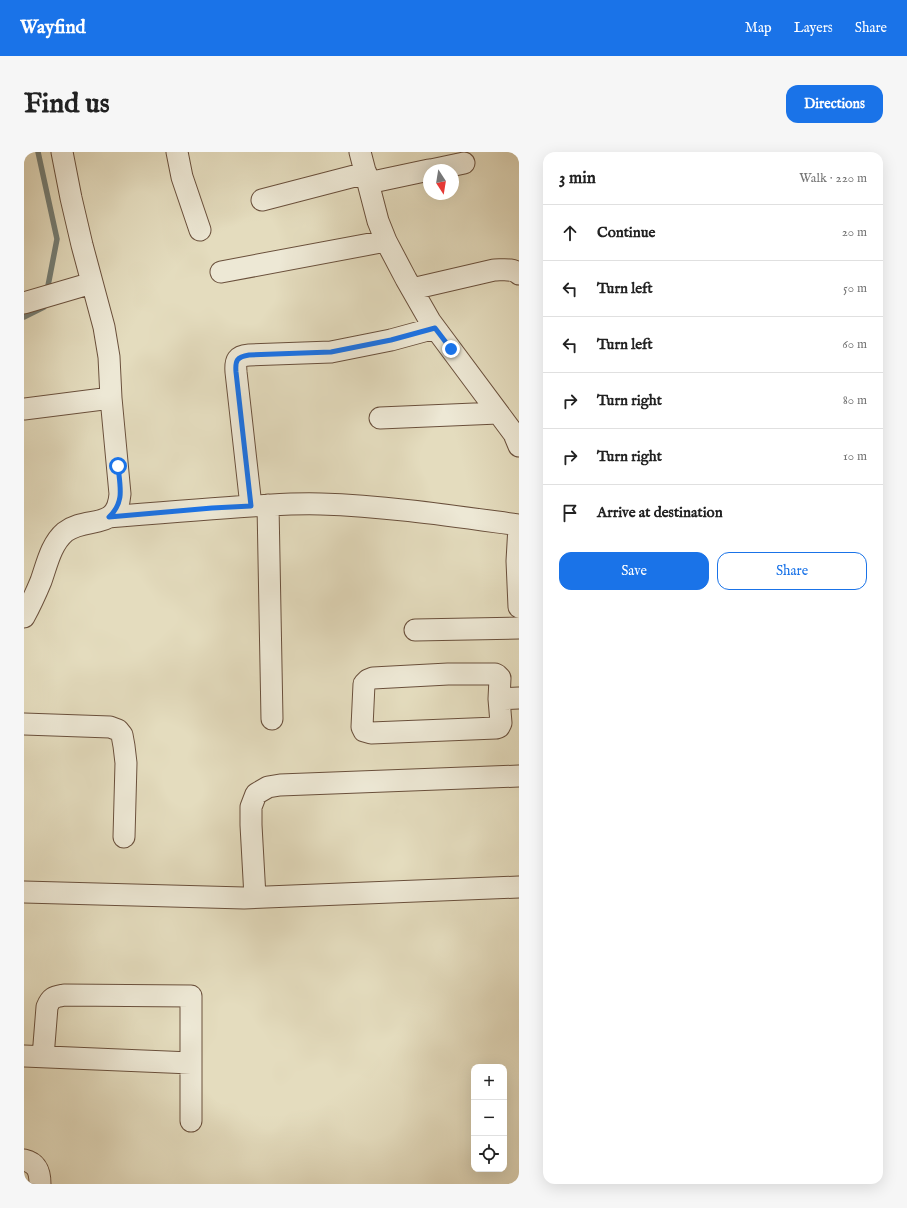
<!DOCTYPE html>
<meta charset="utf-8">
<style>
body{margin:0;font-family:"IM FELL English",serif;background:#f6f6f6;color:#222}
.controls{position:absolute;right:12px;bottom:12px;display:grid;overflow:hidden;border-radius:8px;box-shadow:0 4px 16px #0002}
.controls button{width:36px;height:36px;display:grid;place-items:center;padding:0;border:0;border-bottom:1px solid #e0e0e0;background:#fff;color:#222;font:20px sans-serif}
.compass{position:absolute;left:399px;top:12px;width:36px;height:36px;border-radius:50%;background:#fff;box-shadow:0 4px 16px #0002;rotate:168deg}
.stop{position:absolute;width:12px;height:12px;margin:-9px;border:3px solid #1a73e8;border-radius:50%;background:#fff}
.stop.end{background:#1a73e8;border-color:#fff;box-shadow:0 1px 4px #0008}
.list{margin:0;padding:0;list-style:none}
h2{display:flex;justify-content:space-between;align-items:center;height:52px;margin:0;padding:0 16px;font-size:17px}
h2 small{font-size:13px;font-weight:400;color:#767676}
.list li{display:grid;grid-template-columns:26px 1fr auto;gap:12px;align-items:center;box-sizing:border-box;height:56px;padding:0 16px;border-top:1px solid #e0e0e0}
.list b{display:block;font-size:15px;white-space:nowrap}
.list em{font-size:13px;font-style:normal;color:#767676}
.actions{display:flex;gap:8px;padding:12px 16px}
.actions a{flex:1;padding:9px 0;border:1px solid #1a73e8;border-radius:12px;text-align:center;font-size:14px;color:#1a73e8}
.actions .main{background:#1a73e8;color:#fff}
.icon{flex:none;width:22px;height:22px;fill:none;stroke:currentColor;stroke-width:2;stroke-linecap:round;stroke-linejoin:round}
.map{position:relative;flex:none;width:495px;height:1032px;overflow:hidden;border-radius:12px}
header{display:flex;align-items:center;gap:24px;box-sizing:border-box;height:56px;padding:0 20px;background:#1a73e8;color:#fff}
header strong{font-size:19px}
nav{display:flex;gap:22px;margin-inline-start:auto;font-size:14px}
.intro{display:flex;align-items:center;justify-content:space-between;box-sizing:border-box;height:96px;padding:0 24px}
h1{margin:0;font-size:28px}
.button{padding:10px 18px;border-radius:12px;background:#1a73e8;color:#fff;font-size:14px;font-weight:700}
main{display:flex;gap:24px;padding:0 24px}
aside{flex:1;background:#fff;border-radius:12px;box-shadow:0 4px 16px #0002}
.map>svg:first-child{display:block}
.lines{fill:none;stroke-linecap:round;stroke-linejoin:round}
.stream{stroke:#747d74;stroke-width:5.5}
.minor-casing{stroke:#6a503c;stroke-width:23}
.minor{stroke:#ede8d5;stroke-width:21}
.route{stroke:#1a73e8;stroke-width:5}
</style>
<header>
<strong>Wayfind</strong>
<nav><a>Map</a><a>Layers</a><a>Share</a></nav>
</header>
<div class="intro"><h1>Find us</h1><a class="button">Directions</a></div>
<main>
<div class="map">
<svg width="495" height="1032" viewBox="0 0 495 1032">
<rect width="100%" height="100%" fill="#e4dcbe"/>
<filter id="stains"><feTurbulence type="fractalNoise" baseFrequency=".005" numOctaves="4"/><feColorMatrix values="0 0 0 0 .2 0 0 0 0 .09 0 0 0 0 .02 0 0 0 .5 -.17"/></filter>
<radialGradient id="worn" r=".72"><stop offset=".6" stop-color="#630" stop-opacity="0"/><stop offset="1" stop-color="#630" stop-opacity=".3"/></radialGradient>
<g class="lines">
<path class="stream" d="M14 0 33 87 23 139
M0 165 20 155 21 153"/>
<g class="minor-casing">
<path id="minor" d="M153 0 158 25 176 78
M336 0 354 69 362 89 382 127 406 169 490 282 495 294
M407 18 440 11
M344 31 405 18
M238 48 342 21
M197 120 362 89
M388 137 470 118C479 118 489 116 495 122
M0 151 68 131
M0 257 87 246
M356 266 474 261
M244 353 248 567
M227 354 212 220C211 208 213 204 225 203L307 200 367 188 411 176
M85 365C133 361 180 357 227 354 250 353 273 351 297 352 363 354 429 364 495 373
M495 374 493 409 495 455
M0 465C6 454 12 441 17 429 23 412 27 392 41 380 63 363 93 380 96 342L87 246 85 205 80 175 58 93 47 46 38 0
M391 478 495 476
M424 522H471L473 523 476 526 475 547 477 571 475 575 472 576 347 581 340 579 338 575 340 532 344 528 349 526Z
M475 547 495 546
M0 572 86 575 94 578 98 583 100 594 102 611 100 685
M0 740 220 746 495 735
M231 745 227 673V655L232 642 244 635 256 633 495 624
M0 904 167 911
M19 905 23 855C27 845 30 845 40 843L167 844V969
M0 1008C13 1011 16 1019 16 1032"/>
</g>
<use href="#minor" class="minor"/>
</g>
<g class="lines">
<path class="route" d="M94 314C96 335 101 350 85 365L188 356 227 354 212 220C211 208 213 205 225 203L307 200 367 188 411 176 427 197"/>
</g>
<rect width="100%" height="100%" filter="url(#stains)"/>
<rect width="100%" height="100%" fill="url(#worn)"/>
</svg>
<div class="controls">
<button>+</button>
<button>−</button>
<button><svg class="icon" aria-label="locate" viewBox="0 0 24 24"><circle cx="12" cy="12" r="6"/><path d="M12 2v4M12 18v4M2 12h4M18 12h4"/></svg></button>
</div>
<svg class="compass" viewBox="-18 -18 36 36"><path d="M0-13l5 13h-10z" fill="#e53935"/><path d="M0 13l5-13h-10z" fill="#767676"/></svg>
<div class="stop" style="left:94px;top:314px"></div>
<div class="stop end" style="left:427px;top:197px"></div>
</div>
<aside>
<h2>3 min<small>Walk · 220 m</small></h2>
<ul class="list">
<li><svg class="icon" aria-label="ahead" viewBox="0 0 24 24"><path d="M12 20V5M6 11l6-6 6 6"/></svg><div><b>Continue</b></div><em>20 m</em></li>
<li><svg class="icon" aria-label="left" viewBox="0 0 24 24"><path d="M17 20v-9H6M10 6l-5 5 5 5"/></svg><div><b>Turn left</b></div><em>50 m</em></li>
<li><svg class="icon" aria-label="left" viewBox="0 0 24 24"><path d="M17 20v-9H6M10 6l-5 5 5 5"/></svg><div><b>Turn left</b></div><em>60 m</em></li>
<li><svg class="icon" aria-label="right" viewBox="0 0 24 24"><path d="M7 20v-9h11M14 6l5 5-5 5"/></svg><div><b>Turn right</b></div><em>80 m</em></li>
<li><svg class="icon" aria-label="right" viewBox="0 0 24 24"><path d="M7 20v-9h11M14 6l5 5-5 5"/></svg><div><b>Turn right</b></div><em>10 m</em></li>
<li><svg class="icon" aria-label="arrive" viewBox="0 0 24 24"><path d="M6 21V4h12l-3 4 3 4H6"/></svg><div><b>Arrive at destination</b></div></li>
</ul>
<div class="actions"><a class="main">Save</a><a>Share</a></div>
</aside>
</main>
